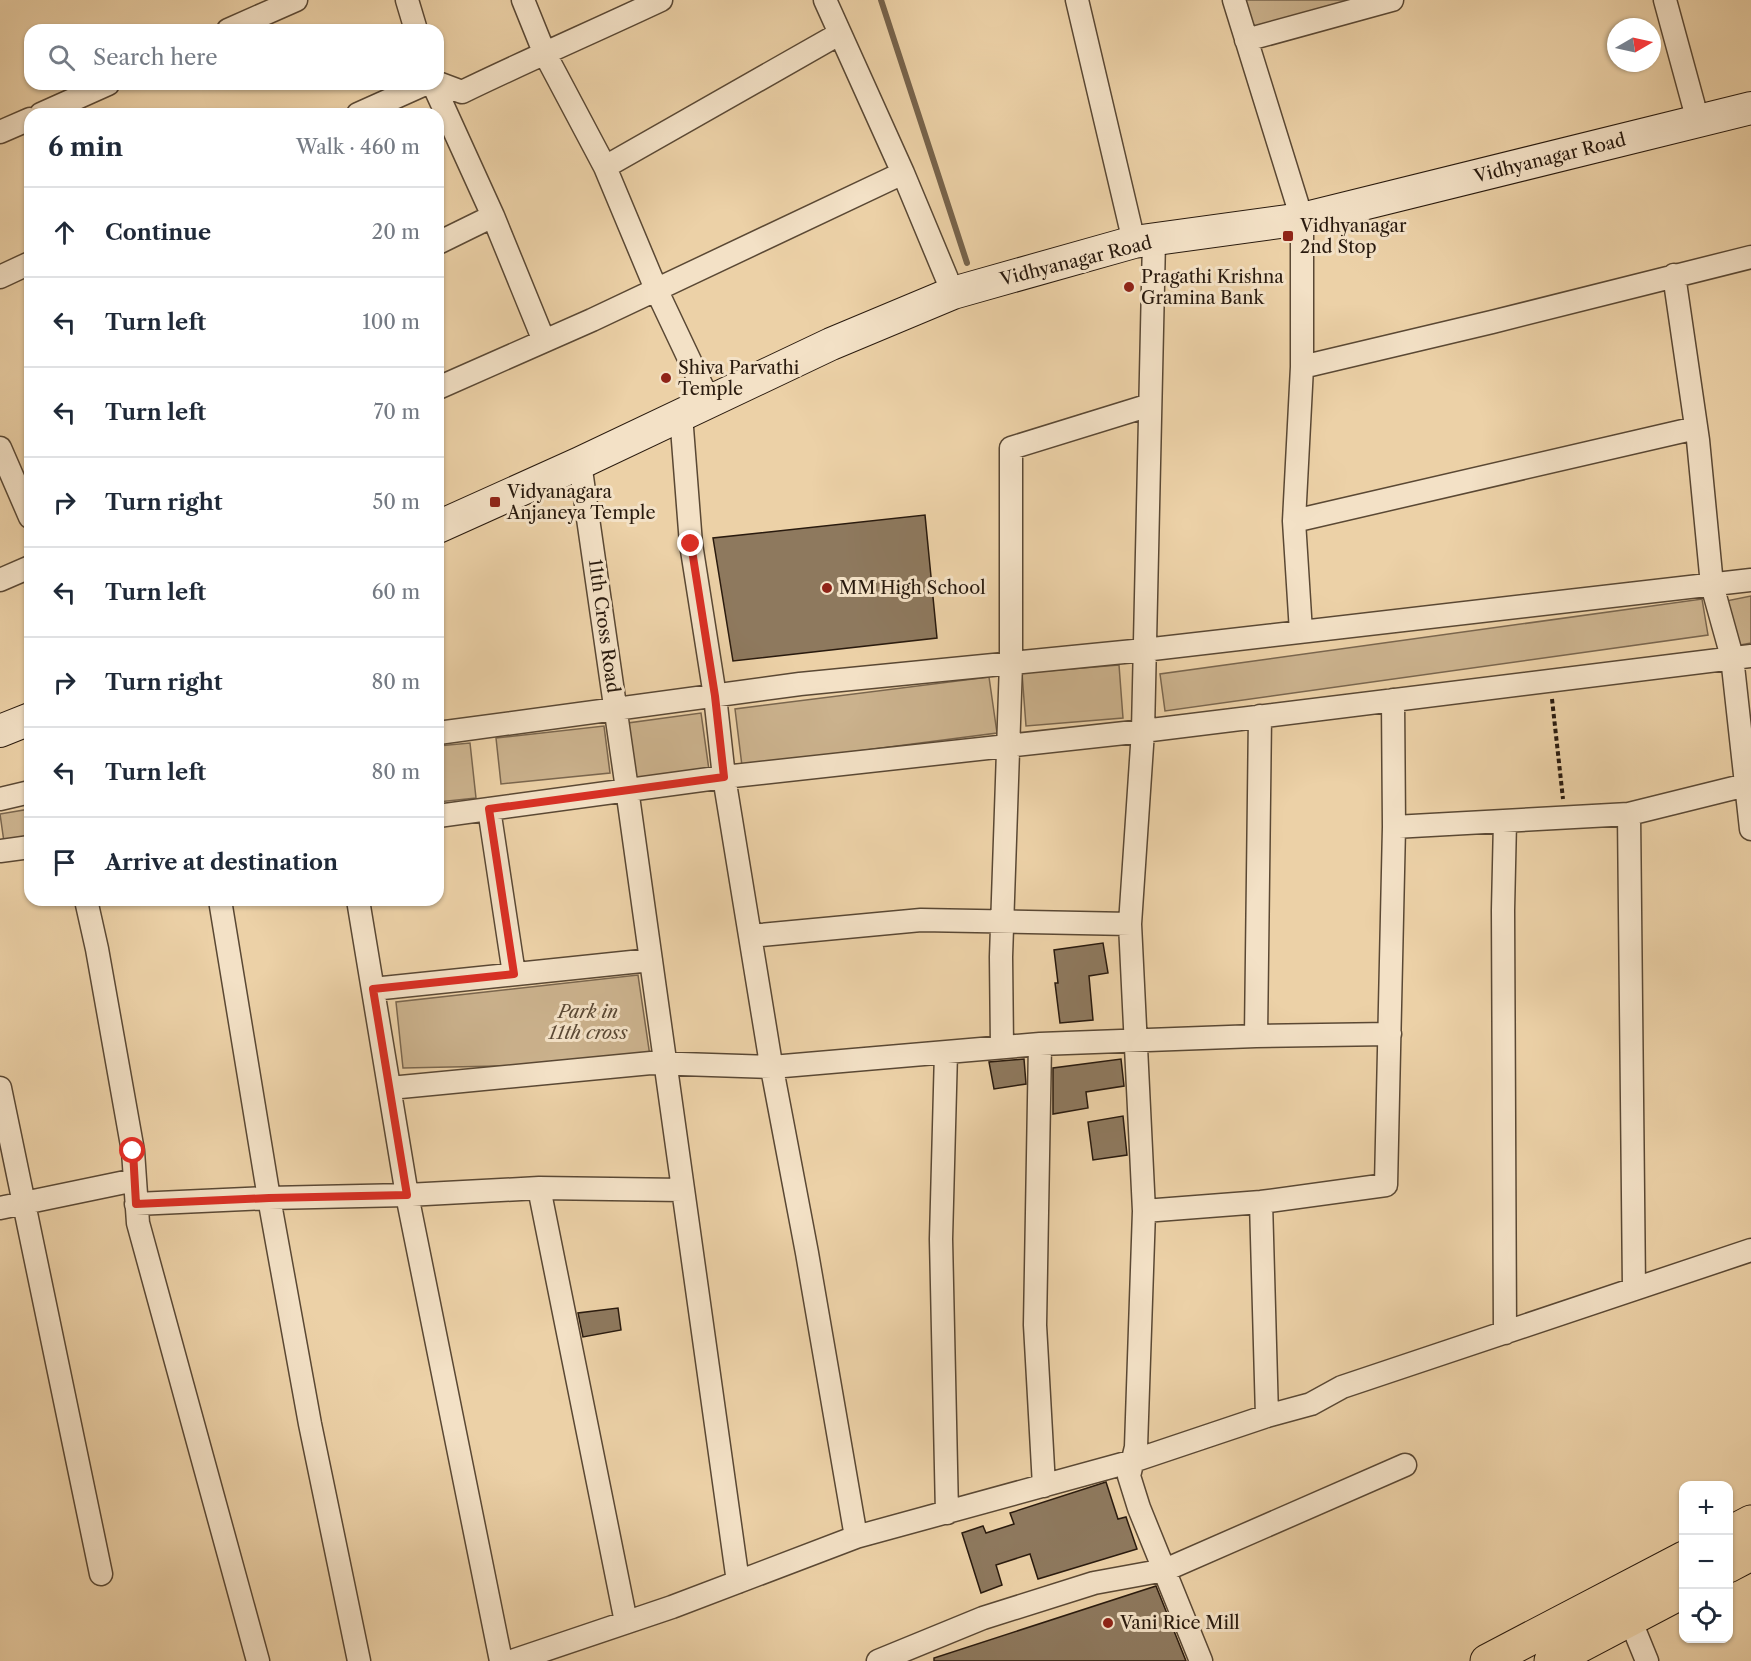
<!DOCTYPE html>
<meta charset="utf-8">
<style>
body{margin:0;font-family:"Libre Caslon Text",serif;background:#f2f2f3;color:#1f2937}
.controls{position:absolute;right:18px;bottom:18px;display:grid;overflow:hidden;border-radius:12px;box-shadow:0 2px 4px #0004}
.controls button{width:54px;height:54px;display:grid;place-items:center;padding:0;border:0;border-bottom:2px solid #e0e1e3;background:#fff;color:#1f2937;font:30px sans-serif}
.compass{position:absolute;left:1607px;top:18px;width:54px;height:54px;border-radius:50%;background:#fff;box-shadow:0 2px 4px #0004;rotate:81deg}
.stop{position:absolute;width:18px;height:18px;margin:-14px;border:4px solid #d93025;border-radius:50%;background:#fff}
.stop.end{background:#d93025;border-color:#fff;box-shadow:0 2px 6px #0008}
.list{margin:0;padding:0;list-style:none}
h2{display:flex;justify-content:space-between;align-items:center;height:78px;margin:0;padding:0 24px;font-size:26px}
h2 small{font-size:20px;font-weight:400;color:#747a83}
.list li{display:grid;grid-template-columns:39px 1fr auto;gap:18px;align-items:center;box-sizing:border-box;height:90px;padding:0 24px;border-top:2px solid #e0e1e3}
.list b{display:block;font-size:22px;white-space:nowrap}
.list em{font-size:20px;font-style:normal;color:#747a83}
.icon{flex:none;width:33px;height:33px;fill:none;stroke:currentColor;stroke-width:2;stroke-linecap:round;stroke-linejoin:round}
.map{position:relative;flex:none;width:1751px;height:1661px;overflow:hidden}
.search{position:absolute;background:#fff;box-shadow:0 2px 4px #0004;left:24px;top:24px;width:420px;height:66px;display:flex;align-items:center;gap:15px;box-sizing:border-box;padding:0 21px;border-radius:18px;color:#747a83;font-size:22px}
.panel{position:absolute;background:#fff;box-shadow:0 2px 4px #0004;left:24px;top:108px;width:420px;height:798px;border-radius:18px}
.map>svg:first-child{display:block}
.green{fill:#cbb28d;stroke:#7a664e;stroke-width:1.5}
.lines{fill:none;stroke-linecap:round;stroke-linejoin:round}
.stream{stroke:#76634b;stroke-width:6}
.building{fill:#8e795e;stroke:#291a0e;stroke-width:1.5}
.street-casing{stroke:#5a4834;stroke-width:25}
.secondary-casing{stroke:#291a0e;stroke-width:34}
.primary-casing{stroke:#291a0e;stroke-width:35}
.path{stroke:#291a0e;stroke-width:4;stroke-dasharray:4.5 3;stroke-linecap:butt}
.street{stroke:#f3e1c6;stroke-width:22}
.secondary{stroke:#f3e1c6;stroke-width:32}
.primary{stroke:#ecd1a7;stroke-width:33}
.route{stroke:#d93025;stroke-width:8}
.poi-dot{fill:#8f2418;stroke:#f3e1c6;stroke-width:2}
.labels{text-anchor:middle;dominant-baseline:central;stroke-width:6;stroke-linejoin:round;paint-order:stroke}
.street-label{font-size:18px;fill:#291a0e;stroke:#f3e1c6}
.poi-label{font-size:18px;fill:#291a0e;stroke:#f3e1c6;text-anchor:start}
.park-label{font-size:18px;font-style:italic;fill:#5a4834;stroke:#f3e1c6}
</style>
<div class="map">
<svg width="1751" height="1661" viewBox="0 0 1751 1661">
<rect width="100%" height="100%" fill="#ecd1a7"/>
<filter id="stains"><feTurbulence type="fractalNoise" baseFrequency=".00333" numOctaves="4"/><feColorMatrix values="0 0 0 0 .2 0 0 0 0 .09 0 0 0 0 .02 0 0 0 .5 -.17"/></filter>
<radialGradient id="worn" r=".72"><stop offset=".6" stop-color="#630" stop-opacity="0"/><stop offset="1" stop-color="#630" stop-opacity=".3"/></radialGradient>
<path class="green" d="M1243 0H1359L1252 30Z
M1751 596V643L1735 646 1726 601Z
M1702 599 1708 635 1165 711 1160 674Z
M1119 665 1123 718 1026 726 1022 673Z
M989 677 997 733 742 766 735 709Z
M701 713 709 770 636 780 628 723Z
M604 726 610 773 501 784 496 738Z
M470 743 476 798 438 802V746Z
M30 809V844L5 849 0 814Z
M638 975 651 1063 403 1068 396 1002Z"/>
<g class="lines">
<path class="stream" d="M881 0 967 263"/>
</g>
<path class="building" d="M925 515 937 638 733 661 713 538Z
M1103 943 1108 973 1089 976 1093 1020 1060 1023 1055 983H1058L1054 950Z
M1024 1059 1026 1084 994 1089 989 1062Z
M1121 1059 1124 1086 1086 1092 1088 1108 1053 1114V1068Z
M1123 1116 1127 1155 1093 1160 1088 1122Z
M618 1308 621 1330 583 1337 578 1313Z
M1106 1482 1118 1519 1126 1517 1137 1549 1038 1579 1030 1554 996 1565 1002 1585 981 1593 962 1533 983 1526 986 1533 1014 1524 1010 1513Z
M1156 1586 1186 1661H934V1658Z"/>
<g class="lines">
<g class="street-casing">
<path id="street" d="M407 0 416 30
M523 0 544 52 605 167 656 289 709 401
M825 0 903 173 953 293
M1077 0 1134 242
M1234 0 1302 219V367
M1665 0 1698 121
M228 30 296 0
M1246 40 1392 0
M438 83 462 92C528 60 595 31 661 0
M433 84 493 216 544 341
M41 114 108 84
M358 114 425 84
M0 132 30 119
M605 167 839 34
M1154 240 1143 731 1130 924 1144 1211 1136 1447 1129 1476 1139 1508 1201 1661
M438 243 493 216
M1674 275 1698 440 1712 585 1732 657 1751 829
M0 277 30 263
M438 388 592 320 903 173
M681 415 691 544 715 696 724 777 770 1058 807 1253 856 1537 1133 1461 1267 1416 1311 1404 1342 1387 1751 1250
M0 448 30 517
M580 463 627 789 738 1582
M1294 521 1302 367 1492 322 1751 257
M0 580 30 567
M1301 632 1294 521 1696 428
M1393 700 1394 827
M1260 716 1256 1036 1390 1034
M438 733 800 684 1144 650 1751 580
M0 799 30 792
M489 809 514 974
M1629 814 1746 785
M438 816 724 777 1143 731 1751 656
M0 851 30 847
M86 900 97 949 133 1151 138 1223 258 1661
M220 900 269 1198 310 1424 359 1661
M750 936 921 920 1130 924
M373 989 651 960
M1040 1044 1035 1325 1044 1486
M1002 1047 1001 957 1011 663V448L1150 405
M946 1052 941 1239 947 1513
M0 1088 101 1574
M390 1088 651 1063 772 1067 1040 1044 1256 1036
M1261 1202 1267 1416
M136 1204 269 1198 407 1195 358 900
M0 1208 135 1180
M1144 1211 1261 1202 1386 1185 1394 827 1629 814 1634 1289
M1505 1333 1503 910 1505 821
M1625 1607 1647 1661
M626 1622 539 1188 683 1190
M501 1661 407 1195 539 1188
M512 1661 672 1607 856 1537
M878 1661 983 1618 1094 1583 1165 1570 1405 1465"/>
</g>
<g class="secondary-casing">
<path id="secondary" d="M438 527 580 463 831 344 953 293 1134 242 1302 219 1751 108
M0 731 30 719"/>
</g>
<g class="primary-casing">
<path id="primary" d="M1728 1534 1751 1522
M1728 1566 1751 1554
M1487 1661 1684 1558
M1551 1661 1684 1591"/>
</g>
<path class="path" d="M1552 699 1563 799"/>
<use href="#street" class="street"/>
<use href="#secondary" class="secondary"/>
<use href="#primary" class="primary"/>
</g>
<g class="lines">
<path class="route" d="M133 1151 136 1204 269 1198 407 1195 373 989 514 974 489 809 724 777 715 696 691 544"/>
</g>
<g class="poi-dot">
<rect x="1282" y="230" width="12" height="12" rx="3"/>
<circle cx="1129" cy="287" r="6"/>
<circle cx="666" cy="378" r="6"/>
<rect x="489" y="496" width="12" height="12" rx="3"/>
<circle cx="827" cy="588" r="6"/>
<circle cx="1108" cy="1623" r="6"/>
</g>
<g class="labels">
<g class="street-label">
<text transform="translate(1550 158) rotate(-14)">Vidhyanagar Road</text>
<text transform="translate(1076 261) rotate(-14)">Vidhyanagar Road</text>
<text transform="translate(604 626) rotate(82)">11th Cross Road</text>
</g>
<g class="poi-label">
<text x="1300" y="226">Vidhyanagar<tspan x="1300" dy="21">2nd Stop</tspan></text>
<text x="1141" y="277">Pragathi Krishna<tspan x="1141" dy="21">Gramina Bank</tspan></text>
<text x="678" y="368">Shiva Parvathi<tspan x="678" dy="21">Temple</tspan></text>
<text x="507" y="492">Vidyanagara<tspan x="507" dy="21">Anjaneya Temple</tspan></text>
<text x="839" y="588">MM High School</text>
<text x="1120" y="1623">Vani Rice Mill</text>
</g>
<g class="park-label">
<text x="588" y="1012">Park in<tspan x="588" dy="21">11th cross</tspan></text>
</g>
</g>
<rect width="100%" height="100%" filter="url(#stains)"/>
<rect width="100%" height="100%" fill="url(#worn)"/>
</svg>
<div class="controls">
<button>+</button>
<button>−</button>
<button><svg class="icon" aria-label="locate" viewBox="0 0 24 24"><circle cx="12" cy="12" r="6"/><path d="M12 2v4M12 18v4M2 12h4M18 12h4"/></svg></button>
</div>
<svg class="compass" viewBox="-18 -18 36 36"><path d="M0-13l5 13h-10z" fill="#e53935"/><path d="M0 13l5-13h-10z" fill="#747a83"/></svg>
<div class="stop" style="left:133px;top:1151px"></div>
<div class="stop end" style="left:691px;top:544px"></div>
<div class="search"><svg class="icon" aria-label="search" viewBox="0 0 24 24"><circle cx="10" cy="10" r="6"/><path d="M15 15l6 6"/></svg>Search here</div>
<section class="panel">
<h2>6 min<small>Walk · 460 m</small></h2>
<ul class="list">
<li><svg class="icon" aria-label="ahead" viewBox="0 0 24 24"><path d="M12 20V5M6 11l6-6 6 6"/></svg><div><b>Continue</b></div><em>20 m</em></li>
<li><svg class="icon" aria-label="left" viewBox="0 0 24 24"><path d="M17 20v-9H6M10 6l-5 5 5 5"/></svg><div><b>Turn left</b></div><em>100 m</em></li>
<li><svg class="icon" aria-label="left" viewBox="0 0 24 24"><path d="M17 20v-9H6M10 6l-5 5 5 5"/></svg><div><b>Turn left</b></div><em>70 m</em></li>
<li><svg class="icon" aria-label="right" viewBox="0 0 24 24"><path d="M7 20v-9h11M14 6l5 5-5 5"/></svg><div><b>Turn right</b></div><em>50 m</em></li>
<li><svg class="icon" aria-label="left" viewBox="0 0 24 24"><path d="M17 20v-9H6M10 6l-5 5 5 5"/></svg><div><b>Turn left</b></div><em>60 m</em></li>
<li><svg class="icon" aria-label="right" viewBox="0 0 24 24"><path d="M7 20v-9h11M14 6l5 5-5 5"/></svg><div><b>Turn right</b></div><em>80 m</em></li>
<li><svg class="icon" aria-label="left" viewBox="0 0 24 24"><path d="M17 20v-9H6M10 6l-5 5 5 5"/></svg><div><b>Turn left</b></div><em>80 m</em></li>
<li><svg class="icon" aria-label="arrive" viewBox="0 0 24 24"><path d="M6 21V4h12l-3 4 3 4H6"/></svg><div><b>Arrive at destination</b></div></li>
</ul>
</section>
</div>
